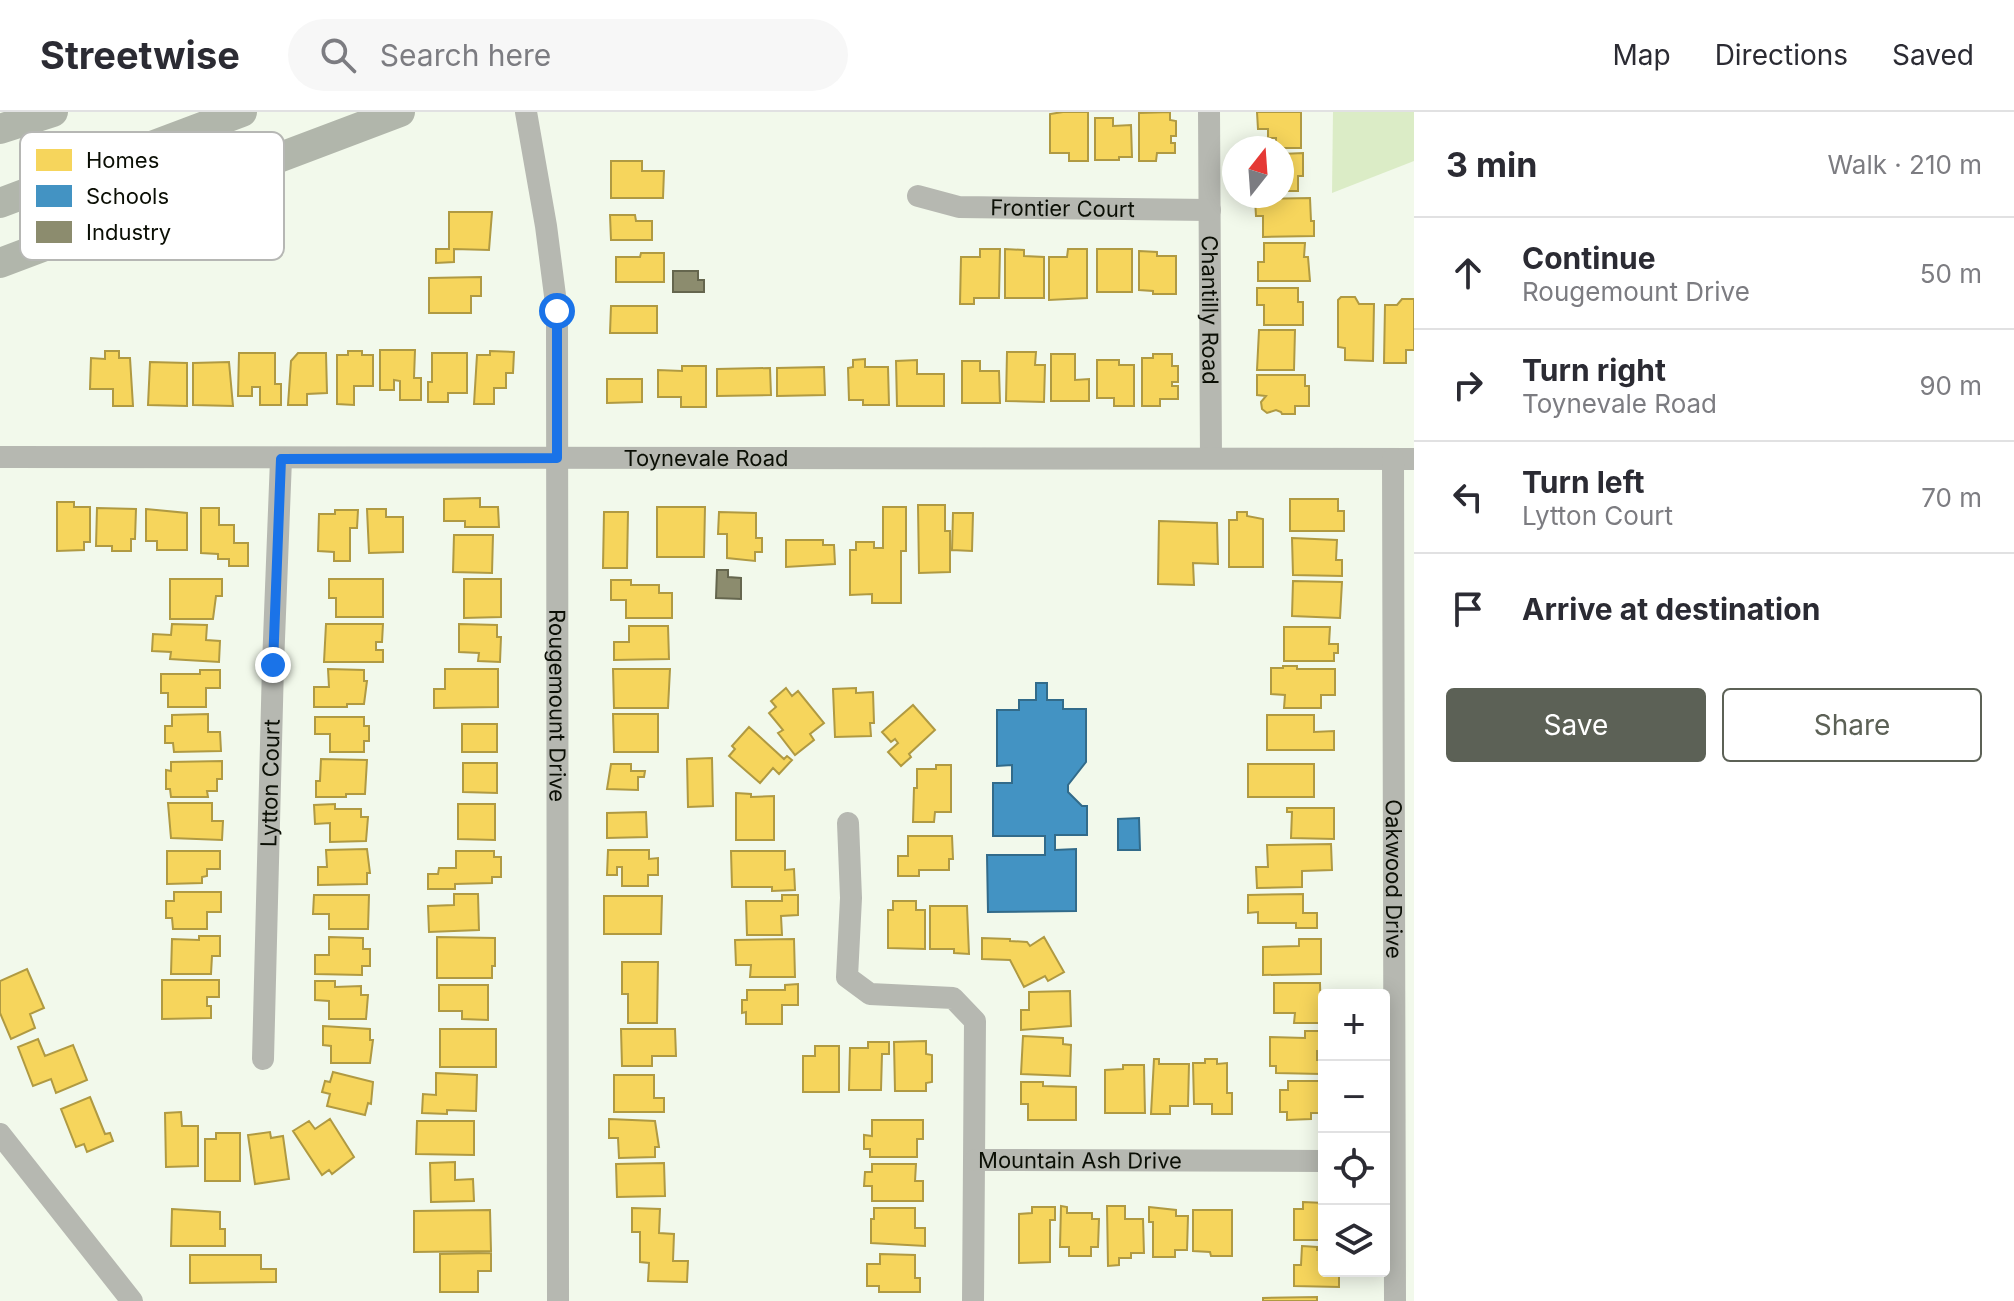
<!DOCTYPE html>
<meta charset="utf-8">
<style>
body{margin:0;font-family:Inter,sans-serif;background:#f7f7f7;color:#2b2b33}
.controls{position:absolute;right:24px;bottom:24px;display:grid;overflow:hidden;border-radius:8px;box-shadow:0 4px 20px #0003}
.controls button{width:72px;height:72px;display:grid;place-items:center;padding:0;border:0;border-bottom:2px solid #e1e1e2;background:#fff;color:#2b2b33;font:40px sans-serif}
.compass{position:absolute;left:1222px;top:24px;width:72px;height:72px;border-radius:50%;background:#fff;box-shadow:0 4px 20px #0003;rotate:17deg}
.stop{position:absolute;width:24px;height:24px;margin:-18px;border:6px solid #1a73e8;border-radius:50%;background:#fff}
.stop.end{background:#1a73e8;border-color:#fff;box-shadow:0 2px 8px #0008}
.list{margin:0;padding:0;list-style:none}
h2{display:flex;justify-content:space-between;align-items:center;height:104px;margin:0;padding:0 32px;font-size:34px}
h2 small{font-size:26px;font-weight:400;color:#7c7c81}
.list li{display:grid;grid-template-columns:52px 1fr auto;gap:24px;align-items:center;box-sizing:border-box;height:112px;padding:0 32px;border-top:2px solid #e1e1e2}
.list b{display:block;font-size:30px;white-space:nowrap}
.list p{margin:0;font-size:26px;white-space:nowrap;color:#7c7c81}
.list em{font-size:26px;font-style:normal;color:#7c7c81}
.actions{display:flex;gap:16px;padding:24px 32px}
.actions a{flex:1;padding:18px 0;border:2px solid #5c6156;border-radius:8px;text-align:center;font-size:28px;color:#5c6156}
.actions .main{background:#5c6156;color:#fff}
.icon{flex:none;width:44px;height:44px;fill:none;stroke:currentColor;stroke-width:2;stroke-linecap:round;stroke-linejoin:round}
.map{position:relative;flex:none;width:1414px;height:1189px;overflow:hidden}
header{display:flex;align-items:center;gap:48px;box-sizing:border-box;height:112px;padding:0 40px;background:#fff;border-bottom:2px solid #e1e1e2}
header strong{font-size:38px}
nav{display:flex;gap:44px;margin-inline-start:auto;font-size:28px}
.search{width:560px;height:72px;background:#f7f7f7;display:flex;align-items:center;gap:20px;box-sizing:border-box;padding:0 28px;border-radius:44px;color:#7c7c81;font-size:30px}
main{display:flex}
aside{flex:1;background:#fff}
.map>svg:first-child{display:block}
.green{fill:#dbecc6}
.homes{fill:#f6d55c;stroke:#b09a42;stroke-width:2}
.schools{fill:#4393c3;stroke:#326b8a;stroke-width:2}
.industry{fill:#8c8c6e;stroke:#65664e;stroke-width:2}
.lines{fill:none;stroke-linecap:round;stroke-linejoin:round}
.minor{stroke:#b6b8b1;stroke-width:22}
.highway{stroke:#b1b6ab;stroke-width:30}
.route{stroke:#1a73e8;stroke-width:10}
.labels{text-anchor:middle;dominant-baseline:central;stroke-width:8;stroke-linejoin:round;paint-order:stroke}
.street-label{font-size:22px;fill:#0b0f05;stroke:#fff}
.key{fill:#fff;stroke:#b6b7b4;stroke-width:2}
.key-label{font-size:22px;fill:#0b0f05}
</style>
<header>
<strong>Streetwise</strong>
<div class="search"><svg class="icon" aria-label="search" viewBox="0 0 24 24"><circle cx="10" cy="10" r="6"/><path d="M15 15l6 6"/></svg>Search here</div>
<nav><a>Map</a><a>Directions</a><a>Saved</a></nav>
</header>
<main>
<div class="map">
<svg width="1414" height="1189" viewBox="0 0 1414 1189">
<rect width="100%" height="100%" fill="#f2f9eb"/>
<path class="green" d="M1333 0H1414V49L1332 81Z"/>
<path class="homes" d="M1063 0H1088V49H1069V41H1050V2Z
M1170 0V8L1176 9V24H1171V31H1175V41H1157L1156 49H1139V1Z
M1257 0H1301V36H1276V26H1268V17H1258Z
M1095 6H1113V14L1131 13 1132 45H1119V48H1095Z
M1303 41V64H1298V79H1282V42Z
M611 49H642V59H664L663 86H611Z
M1310 86 1311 109H1314V124L1263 125V104H1256L1255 87Z
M449 100H492L489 138 454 137V150L436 151V137H449Z
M610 103H635L636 109H652V128H611Z
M1264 131H1305L1304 145H1308L1310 169H1258V150H1264Z
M980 137H1000L999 186H974V192H960L961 145H980Z
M1005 137 1024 138V144L1044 145V186H1005Z
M1068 137H1087V186L1049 188V145H1067Z
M1097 137H1132V180H1097Z
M1139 139 1157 140V144H1176V182H1153V179L1139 178Z
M641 141H664V170H616V145H640Z
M481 165V184H471V201H429V166Z
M1257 176H1298V190H1303V213H1264V193H1257Z
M1341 185H1355L1359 192H1374L1373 249 1345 248V236L1338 235V188Z
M1402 187H1414V238H1406V251H1384L1385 193H1397Z
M611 194H657V221H610Z
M1259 218H1295L1294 258H1257Z
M380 238H415L414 266H421V288H400V269L394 268V278H380Z
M105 239H119V246H130L133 294H113V277H90L91 246 105 247Z
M348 239H362V243H373V274H354V293L337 292V243H348Z
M490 239 514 240 513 261H506V276H494V292H474L477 243H490Z
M1007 240H1036L1035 253H1045L1044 290 1006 289Z
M239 241H275V272H281V293H260V275H252V284H238Z
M298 241H326L327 281 307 282V293H288L291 249Z
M432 241H467V281H448V290H428V270H432Z
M1051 242H1075V268L1089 267V289H1051Z
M1153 242H1172V254H1178V270H1172V274H1178V287H1160V294H1142V246H1153Z
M865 247V255H888L889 293H863V288H849L848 256 853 255V248Z
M917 248V262H944V294H897L896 249Z
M1097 248H1119V253H1134V294H1114V286H1097Z
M962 249H980V259H999L1000 291H962Z
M150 250 187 251V294L148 293Z
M229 250 233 294 193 293V251Z
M682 254H706V295H681V285H658V258L682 259Z
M824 255 825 283 777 284V256Z
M770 256 771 283 717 284V257Z
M1257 263H1305V274H1309V294H1295V302H1282L1281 300 1276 298 1267 301 1262 297 1261 290 1266 284 1257 283Z
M607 267H642V290L607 291Z
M480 386V395H498L499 415H465V409H444V387Z
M1290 387H1338V399H1344V419H1290Z
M57 390H74V395H90V430H84V438L57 439Z
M918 393H945V419H950V460L919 461Z
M657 395H705L704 445H657Z
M883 395H906V439H901V491H872V482L850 483V438H856V430H874V436H883Z
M97 396 136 397 135 427H131V439H112V434H96Z
M201 396H219V413H234V431H248V454H229V447H218V442L201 441Z
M146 397 187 401V438H157V429H146Z
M367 397H386V405H403V440L369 441Z
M335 398H358L357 416H350V449H334V440L318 439 319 402H335Z
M604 400H628L627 456H603Z
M719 400 756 401V426H762V440H755V449L727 446V422H718Z
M1237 400H1247V404L1263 407V455H1229V408H1237Z
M953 401H973L972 439 952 438Z
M1159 409 1217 411 1218 452 1193 451 1194 473 1158 472Z
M454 423H493L492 461 453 460Z
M1292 426 1337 428 1336 448H1342V464L1293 463Z
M786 428H823V433H834L835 452 786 455Z
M170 467H222V484H216L213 507H170Z
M329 467H383V505H336V486H329Z
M464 467H501V505L464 506Z
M611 468H631V473H659V481H672V506H626V488H611Z
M1293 469 1342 470 1340 506 1292 504Z
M172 512 207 513 206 528 220 529 219 550 170 547 171 540 152 539 153 522 171 523Z
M326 512H383L382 530H376V538H383V550H324Z
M459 512 497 513V525H501L500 550 478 549 479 541 459 540Z
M629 514H668L669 547 614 548V530H629Z
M1284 515H1330L1329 532H1338V541H1334V549H1284Z
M1283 554H1297V557H1335V583H1321V596H1284L1285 583 1271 582V556H1283Z
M328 557 364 558V569H367L364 592H347V595H314V575H329Z
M445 557H498V595L434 596V577H445Z
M613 557H670L668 596H614Z
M200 558H220V576H206V595H168V581H161V562H200Z
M786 576 792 584 798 579 824 611 810 622 814 628 795 643 778 621 783 618 769 601 776 595 771 589Z
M856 576V581L873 580 874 611H870L871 624 835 625 833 577Z
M913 593 935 618 909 642 911 645 901 654 888 640 898 631 895 627 891 630 882 620Z
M208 602V620H220L221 639 174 640 173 631H165V614H172V603Z
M613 602H658V640H614Z
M1267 603H1314V620L1334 619V638H1267Z
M315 605H364V614H369V629H364V640H330V622H315Z
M462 612H497V640H462Z
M749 615 784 647 787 644 792 648 779 662 773 656 760 671 729 644 735 637 732 634Z
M712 646 713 694 688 695 687 647Z
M321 647 367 648 365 682H346V685H316V669H320Z
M222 649V667H217V679H207L208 685H171L170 677H166V658L171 659V650Z
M463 651H497V681L463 680Z
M611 652H631V659H645L644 665H638V678L607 677Z
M1248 652H1314V685H1248Z
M936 653H951V700H935L934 710H913L914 676H917V657H936Z
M736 681 751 682V685L774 684V728H736Z
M168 691H212V709H223L222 728 171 726Z
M335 692V697H361V705H368L366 729 330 730V711L315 712 314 693Z
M458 692H495V728L458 727Z
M1287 696H1334V727L1291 726 1292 700H1287Z
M646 700 647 725 607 726V701Z
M908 724H952L953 747H949V758H919V764H898V744H908Z
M1331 732 1332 758 1302 759V775L1257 776 1256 755H1268L1267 733Z
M367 737 370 761H367V772L318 773V755H327L326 738Z
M608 738H649V747L658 746V763H648V774H622V755H617V763H607Z
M167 739H220V757H207V764L202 765V771L167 772Z
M456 739H494V745H501V765H492V771L455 772V777H428V762H438L439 756H456Z
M731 739H785V758L794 757 795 778 772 779V775H732Z
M174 780H221V800H207V817H173L172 806H166V789H174Z
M454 782H478L479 818 429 820 428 794 454 793Z
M1303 782V801H1317V816H1296V811H1258V800L1248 801V783Z
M314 783H369L368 817H329V802H313Z
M782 783H798V803L781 804 782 823H747L746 789H782Z
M604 784H662L661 822H604Z
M893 789H916V798H925V837L888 836V798H893Z
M930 794H967L969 842 954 841V837H930Z
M199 824H220V844H212L211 862H171L172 827 199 828Z
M329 825 363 826V837H370V854H362V863L315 862V843H329Z
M437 825 495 826V854H492V866H437Z
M1044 825 1064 860 1048 869 1045 864 1024 875 1010 848 982 847V826L1010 827V829L1027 830 1030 834Z
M794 827 795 865H750L751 853H736L735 828Z
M1299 827H1321V862L1263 863V835L1299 834Z
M622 850H658L657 911H628V882H622Z
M27 857 44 896 30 902 35 916 11 927 0 901V869Z
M162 868H219V885H207V894H211V906L162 907Z
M315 869H335V875L361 874V883H368L366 907H329V889L315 888Z
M1274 871H1320L1321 911H1294L1295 901H1274Z
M798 872V893H782V912H746V900L742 901V888H747V878H785V873Z
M439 873H488V908L462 907V899H439Z
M1070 879 1071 914 1021 918V898H1029V880Z
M323 914 370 917V928H373L370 951H331V934L323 933Z
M440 917H496V955H440Z
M621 917H675L676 944H652V954H622Z
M1305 919H1324V939H1317V948H1322L1321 962 1276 961V954H1270V925L1305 926Z
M1023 924 1063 926V932L1071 933 1070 964 1021 962Z
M38 927 45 944 73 933 87 968 56 981 51 967 33 974 18 935Z
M926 929V942L932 943V970L926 971V979H895L894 930Z
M868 930H889V942H882L881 978H849L850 936H868Z
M815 934H839V980H803V944H815Z
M1154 947H1159V952H1189L1188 994H1170V1002H1151Z
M1205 947H1217V952L1227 951V981H1232V1002H1212V992H1194L1193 951H1205Z
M1123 953H1144L1145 1001H1105V958L1123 957Z
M333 960 373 970 371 992 368 991 365 1003 327 994 330 982 322 980 325 969 330 970Z
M436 961 477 963 476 999 447 998V1002L422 1001 423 982 436 983Z
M614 963H654V986H664V1000H614Z
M1288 969H1322L1323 1001H1311V1007L1287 1008V1000H1280V978H1288Z
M1021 970H1043V974L1076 975V1008H1028V992H1021Z
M90 985 105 1022 110 1021 113 1029 87 1040 84 1032 76 1035 61 997Z
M181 1000 182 1014H198V1054L166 1055 165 1001Z
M330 1007 354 1045 332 1062 329 1058 322 1063 293 1019 309 1009 315 1017Z
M609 1007 655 1009 659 1035H655V1045L619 1046 618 1026H609Z
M872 1008H923V1027H917V1045H870V1037H864V1023L872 1024Z
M417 1009H474V1043L416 1042Z
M270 1020 271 1026 283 1024 289 1067 255 1072 248 1023Z
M216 1021H240V1069H205V1027H216Z
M455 1050V1068L473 1067 474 1089 431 1090 430 1051Z
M664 1051 665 1084 617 1085 616 1052Z
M872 1052H916L915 1069H923V1089H872V1074H864L865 1060H872Z
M1303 1090 1324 1091V1128H1294V1097H1303Z
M1061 1094 1067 1095V1101H1092V1107H1099L1098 1135H1091V1144H1069V1135H1060Z
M1107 1094H1125V1107H1143L1144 1141H1131V1146H1119V1153L1108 1154Z
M1032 1095H1055V1108H1050V1150L1019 1151V1102L1032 1101Z
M1149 1095 1176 1098V1104H1188L1187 1138H1175V1145H1153V1110H1149Z
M632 1096 660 1097 659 1121 674 1122 673 1149H688L687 1170 648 1169 649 1151 640 1150V1120H632Z
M874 1096H915V1116H925V1134L871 1131V1107H874Z
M172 1097 220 1100V1117H225V1134H171Z
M490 1098 491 1139 414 1140V1099Z
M1193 1098H1232V1144H1211L1210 1140 1193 1139Z
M1302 1134 1317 1135V1138H1324V1159H1339V1175L1294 1174V1153H1301Z
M491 1141V1159H478V1180H440V1142Z
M880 1142 915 1143V1166H920V1180H879V1174H867V1152H880Z
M190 1143H261V1157H276V1170L190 1171Z
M1317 1185V1189H1263V1186Z"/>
<path class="schools" d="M1036 571H1047V588H1063V597H1086V650L1068 673V680L1082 694H1087V723H1055V738L1076 737V799L988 800 987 743H1045V724H993V671H1012V653L997 654V598H1019V588H1036Z
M1139 706 1140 738H1118V707Z"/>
<path class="industry" d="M673 159H698V168H704V180H673Z
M717 458H728V465L741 466V487L716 486Z"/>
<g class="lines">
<g class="minor">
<path id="s1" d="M526 0 546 114 557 199 558 1189"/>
<path id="s2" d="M1209 0 1211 346"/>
<path id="s3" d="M918 84 959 95 1210 98"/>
<path id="s4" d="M0 345 1414 347"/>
<path id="s5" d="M1393 347 1395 1189"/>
<path d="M848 711 851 786 847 865 870 882 953 886 975 909 973 1189"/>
<path id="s6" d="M263 947 273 553 281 347"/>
<path d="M0 1022 132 1189"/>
<path id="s7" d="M976 1048 1324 1049"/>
</g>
<path class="highway" d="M0 17 53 0
M0 91 242 0
M0 151 400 0"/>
</g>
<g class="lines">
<path class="route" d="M273 553 281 347 557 346V199"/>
</g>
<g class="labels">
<g class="street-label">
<text stroke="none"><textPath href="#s3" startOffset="146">Frontier Court</textPath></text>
<text stroke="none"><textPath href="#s2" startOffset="198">Chantilly Road</textPath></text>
<text stroke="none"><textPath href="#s4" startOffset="706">Toynevale Road</textPath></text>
<text stroke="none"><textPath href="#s1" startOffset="596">Rougemount Drive</textPath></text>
<text stroke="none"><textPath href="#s6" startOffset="276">Lytton Court</textPath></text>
<text stroke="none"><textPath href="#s5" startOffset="420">Oakwood Drive</textPath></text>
<text stroke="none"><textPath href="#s7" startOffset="104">Mountain Ash Drive</textPath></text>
</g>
</g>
<rect x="20" y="20" width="264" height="128" rx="12" class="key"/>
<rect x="36" y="37" width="36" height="22" fill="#f6d55c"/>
<rect x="36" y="73" width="36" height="22" fill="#4393c3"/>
<rect x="36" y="109" width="36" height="22" fill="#8c8c6e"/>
<g class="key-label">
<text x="86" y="56">Homes</text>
<text x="86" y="92">Schools</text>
<text x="86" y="128">Industry</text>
</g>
</svg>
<div class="controls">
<button>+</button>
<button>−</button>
<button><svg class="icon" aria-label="locate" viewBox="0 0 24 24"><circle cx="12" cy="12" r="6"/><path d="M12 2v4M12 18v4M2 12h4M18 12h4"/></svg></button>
<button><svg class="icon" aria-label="layers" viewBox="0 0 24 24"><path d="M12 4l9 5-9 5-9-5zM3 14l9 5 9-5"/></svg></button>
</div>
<svg class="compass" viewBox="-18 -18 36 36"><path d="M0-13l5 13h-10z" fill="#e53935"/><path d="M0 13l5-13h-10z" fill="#7c7c81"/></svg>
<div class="stop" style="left:557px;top:199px"></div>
<div class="stop end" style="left:273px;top:553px"></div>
</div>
<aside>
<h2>3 min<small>Walk · 210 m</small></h2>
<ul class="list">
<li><svg class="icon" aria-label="ahead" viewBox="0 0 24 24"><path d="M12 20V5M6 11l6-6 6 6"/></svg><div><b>Continue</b><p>Rougemount Drive</p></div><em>50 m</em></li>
<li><svg class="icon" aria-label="right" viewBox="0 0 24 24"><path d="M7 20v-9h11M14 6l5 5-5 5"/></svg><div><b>Turn right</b><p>Toynevale Road</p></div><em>90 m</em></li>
<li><svg class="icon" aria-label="left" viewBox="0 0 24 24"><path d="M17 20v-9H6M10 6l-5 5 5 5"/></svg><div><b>Turn left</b><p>Lytton Court</p></div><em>70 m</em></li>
<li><svg class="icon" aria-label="arrive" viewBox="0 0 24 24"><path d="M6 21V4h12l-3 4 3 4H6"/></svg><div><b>Arrive at destination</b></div></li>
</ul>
<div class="actions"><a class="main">Save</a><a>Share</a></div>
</aside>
</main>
